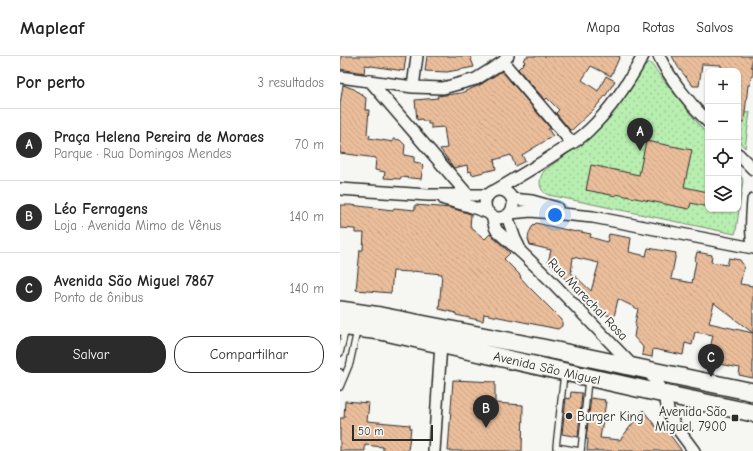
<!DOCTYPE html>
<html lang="pt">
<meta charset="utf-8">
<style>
body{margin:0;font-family:"Comic Neue",sans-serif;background:#f2f2f2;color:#222}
.controls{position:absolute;right:12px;top:12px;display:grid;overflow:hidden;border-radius:8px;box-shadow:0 1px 3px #0004}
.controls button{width:36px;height:36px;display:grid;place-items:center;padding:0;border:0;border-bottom:1px solid #e0e0e0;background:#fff;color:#222;font:20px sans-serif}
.scale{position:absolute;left:12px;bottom:10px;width:81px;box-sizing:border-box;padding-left:4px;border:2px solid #2b2b2b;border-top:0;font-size:11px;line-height:14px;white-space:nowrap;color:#2b2b2b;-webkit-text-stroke:3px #f6f6f2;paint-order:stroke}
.you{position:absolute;left:215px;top:159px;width:14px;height:14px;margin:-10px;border:3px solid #fff;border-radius:50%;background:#1a73e8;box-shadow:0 0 0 6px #1a73e833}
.badge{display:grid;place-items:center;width:26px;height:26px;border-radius:50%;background:#2b2b2b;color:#fff;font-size:13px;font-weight:700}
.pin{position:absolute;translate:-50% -33px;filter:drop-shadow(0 1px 2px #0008)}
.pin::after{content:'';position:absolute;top:21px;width:14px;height:12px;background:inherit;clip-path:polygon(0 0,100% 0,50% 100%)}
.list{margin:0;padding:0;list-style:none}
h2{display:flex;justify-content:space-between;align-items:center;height:52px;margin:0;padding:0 16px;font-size:17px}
h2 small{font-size:13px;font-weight:400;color:#767676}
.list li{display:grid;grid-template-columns:26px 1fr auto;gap:12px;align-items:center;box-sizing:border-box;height:72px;padding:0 16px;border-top:1px solid #e0e0e0}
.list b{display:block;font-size:15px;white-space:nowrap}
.list p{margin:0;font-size:13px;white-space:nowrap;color:#767676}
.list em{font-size:13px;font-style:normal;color:#767676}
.actions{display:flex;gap:8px;padding:12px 16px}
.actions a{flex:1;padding:9px 0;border:1px solid #2b2b2b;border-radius:16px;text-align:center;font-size:14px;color:#2b2b2b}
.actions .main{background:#2b2b2b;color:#fff}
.icon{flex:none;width:22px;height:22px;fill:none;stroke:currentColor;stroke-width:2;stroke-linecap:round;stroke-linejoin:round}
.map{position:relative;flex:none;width:413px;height:395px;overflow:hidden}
header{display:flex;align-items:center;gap:24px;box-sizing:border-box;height:56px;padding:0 20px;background:#fff;border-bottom:1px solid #e0e0e0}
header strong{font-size:19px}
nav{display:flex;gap:22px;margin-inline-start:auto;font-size:14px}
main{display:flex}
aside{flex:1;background:#fff}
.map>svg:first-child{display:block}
.park{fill:url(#park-dots);stroke:#728c6e}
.building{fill:url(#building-back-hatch);stroke:#2b2b2b;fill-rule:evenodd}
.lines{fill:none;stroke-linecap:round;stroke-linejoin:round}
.service-casing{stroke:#2b2b2b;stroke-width:8}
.minor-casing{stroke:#2b2b2b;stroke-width:14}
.primary-casing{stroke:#2b2b2b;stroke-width:20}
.service{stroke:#f6f6f2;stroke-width:5.5}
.minor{stroke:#f6f6f2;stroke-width:11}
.primary{stroke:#f6f6f2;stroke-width:17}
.poi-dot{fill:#2b2b2b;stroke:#f6f6f2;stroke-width:1.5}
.labels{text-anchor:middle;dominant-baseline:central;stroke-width:4;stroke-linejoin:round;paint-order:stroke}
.street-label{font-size:13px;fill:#2b2b2b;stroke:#f6f6f2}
.poi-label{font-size:13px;fill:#2b2b2b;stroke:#f6f6f2;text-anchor:end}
</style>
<header>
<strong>Mapleaf</strong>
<nav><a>Mapa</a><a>Rotas</a><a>Salvos</a></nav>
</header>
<main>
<aside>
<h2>Por perto<small>3 resultados</small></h2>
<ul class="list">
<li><span class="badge">A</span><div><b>Praça Helena Pereira de Moraes</b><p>Parque · Rua Domingos Mendes</p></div><em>70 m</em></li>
<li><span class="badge">B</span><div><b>Léo Ferragens</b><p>Loja · Avenida Mimo de Vênus</p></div><em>140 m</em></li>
<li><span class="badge">C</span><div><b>Avenida São Miguel 7867</b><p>Ponto de ônibus</p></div><em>140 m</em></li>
</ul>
<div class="actions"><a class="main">Salvar</a><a>Compartilhar</a></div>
</aside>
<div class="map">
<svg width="413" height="395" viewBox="0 0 413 395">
<defs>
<pattern id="park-dots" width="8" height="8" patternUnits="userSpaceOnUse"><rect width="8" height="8" fill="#b8eeb0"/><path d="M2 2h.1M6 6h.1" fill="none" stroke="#9ecc98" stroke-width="1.8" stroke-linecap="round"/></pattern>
<pattern id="building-back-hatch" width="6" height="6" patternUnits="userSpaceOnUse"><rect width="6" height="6" fill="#ebbe9b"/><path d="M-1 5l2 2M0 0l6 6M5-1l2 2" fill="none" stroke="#caa386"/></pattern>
</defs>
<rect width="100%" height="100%" fill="#f6f6f2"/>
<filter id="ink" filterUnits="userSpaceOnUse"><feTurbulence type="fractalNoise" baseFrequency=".025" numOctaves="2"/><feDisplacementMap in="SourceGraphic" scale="8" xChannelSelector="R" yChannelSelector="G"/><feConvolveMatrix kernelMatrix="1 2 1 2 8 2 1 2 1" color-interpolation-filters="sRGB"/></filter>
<g filter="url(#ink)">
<path class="park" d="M308 6 311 8 368 80V153H398V117L402 122 403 125 396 175 395 178 214 140C211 140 207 139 205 137 197 131 200 119 205 114L237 91 251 79 290 33 305 7Z
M398 54 408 57 410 56 405 92 398 84Z"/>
<path class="building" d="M1 0H66L64 15 25 9 24 17 0 13Z
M87 0H130L134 11 107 16 85 15Z
M187 0H280L271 20 251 10 242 24 258 35 266 20 275 25 266 39 254 53 232 74H230L216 57 219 54 207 42 205 44 178 13 185 6 183 4Z
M332 0H413L411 11H413V21L411 20 410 29H408L404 66 398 65V15H381V9L362 8 359 30H353L338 11Z
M162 15 211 73H208L213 80 182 99 185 105 175 110 171 99 154 104 156 113 132 119 131 115 128 116 127 109 114 112 100 93 107 92 104 71 91 72V68H88V65H83L82 63 77 64 75 44 98 42 97 40 121 37 140 29Z
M3 29 14 33 26 42 25 54H29L27 78 30 79 29 82 53 86V83L60 84 65 89 64 99 74 101V106L80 107 83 110 81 123 61 121 60 123 44 122 45 116 35 114 36 102 0 97V48Z
M306 85 352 94 344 131 368 136V151L351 147 349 153 276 138V140L246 134 251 109 299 119Z
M0 149H10L53 154 54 152 75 154V149L111 152 131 158V159L130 171 145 183 150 178 170 197 164 203 181 220 180 221 189 231 222 264V270L218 273 144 258 143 265 116 259V257L99 253 102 218 72 215V216L53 215 51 237 16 234 20 194H23L24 177H15V173L0 172Z
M196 167 236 176V175L251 178 250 181 267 186 269 178 291 182 289 196 306 200 308 192 336 197 331 223 352 227 356 205 355 204 357 196 372 199 371 206 387 209 389 202 400 204 404 210 400 228 413 230V277L374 247 369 267 413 277V322L399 319 400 312 379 308 377 310 367 307 373 279 355 276 352 289 345 287 343 299 313 293 312 301 302 299 303 291 294 281 296 268 295 267 298 253 278 243 274 261 260 257 208 206 211 194 190 189 188 183 189 177 192 171ZM233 201 259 207 251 235 234 219 231 217Z
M113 324 155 326V347L183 349 182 395H108Z
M231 336 242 337 238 381 222 378 226 342 230 343Z
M251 342 265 344 264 346H266L260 382 280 384 303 354 316 371 321 367 342 395H247L248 383H246Z
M5 345 29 347 27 365 70 369V372H71L68 395H43V391L25 389V395H0V362H4Z"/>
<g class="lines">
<g class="service-casing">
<path id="service" d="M0 297 4 280 7 272
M0 316 2 324
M224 318 216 391 240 395
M0 331 10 307 17 275
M241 395 248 324"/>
</g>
<g class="minor-casing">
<path id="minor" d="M319 0C329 22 351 49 368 66
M163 6 232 87
M0 21 73 31 103 32 136 23 163 6 168 0
M30 25 128 139
M73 31 77 0
M398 98 413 113
M0 133 88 139H148
M145 148a14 14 0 1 1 28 0a14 14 0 1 1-28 0Z
M156 134C180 120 202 107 224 92 233 87 242 81 249 74 270 54 289 26 303 0
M104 143 129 150 149 157
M172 143 192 145 217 152
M413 144C412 159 410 173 413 188
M170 157 191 155 253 161 413 192
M152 160 155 171 157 175 182 197 210 224 293 310
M167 160 175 183 179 191
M307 313 324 338 329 357 334 368 354 395
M94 395 101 288"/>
</g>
<g class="primary-casing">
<path id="primary" d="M0 254 40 260 193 290 413 336
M0 270 41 275 324 338 413 357"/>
</g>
<use href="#service" class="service"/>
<use href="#minor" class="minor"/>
<use href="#primary" class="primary"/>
</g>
</g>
<g class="poi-dot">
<circle cx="229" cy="360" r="4"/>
<rect x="391" y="358" width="8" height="8" rx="2"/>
</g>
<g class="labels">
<g class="street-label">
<text transform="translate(248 243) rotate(46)">Rua Marechal Rosa</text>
<text transform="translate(207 312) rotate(13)">Avenida São Miguel</text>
</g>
<g class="poi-label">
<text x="387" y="355">Avenida São<tspan x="387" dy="15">Miguel, 7900</tspan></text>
<text x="237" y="360" text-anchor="start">Burger King</text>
</g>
</g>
</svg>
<div class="controls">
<button>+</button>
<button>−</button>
<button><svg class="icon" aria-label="locate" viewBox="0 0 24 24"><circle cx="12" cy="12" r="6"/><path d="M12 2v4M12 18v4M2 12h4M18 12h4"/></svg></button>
<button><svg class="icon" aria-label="layers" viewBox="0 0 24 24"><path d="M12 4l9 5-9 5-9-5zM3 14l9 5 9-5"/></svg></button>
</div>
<div class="scale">50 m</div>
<div class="you"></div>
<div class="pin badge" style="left:300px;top:95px">A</div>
<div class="pin badge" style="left:146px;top:372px">B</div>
<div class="pin badge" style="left:371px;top:321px">C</div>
</div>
</main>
